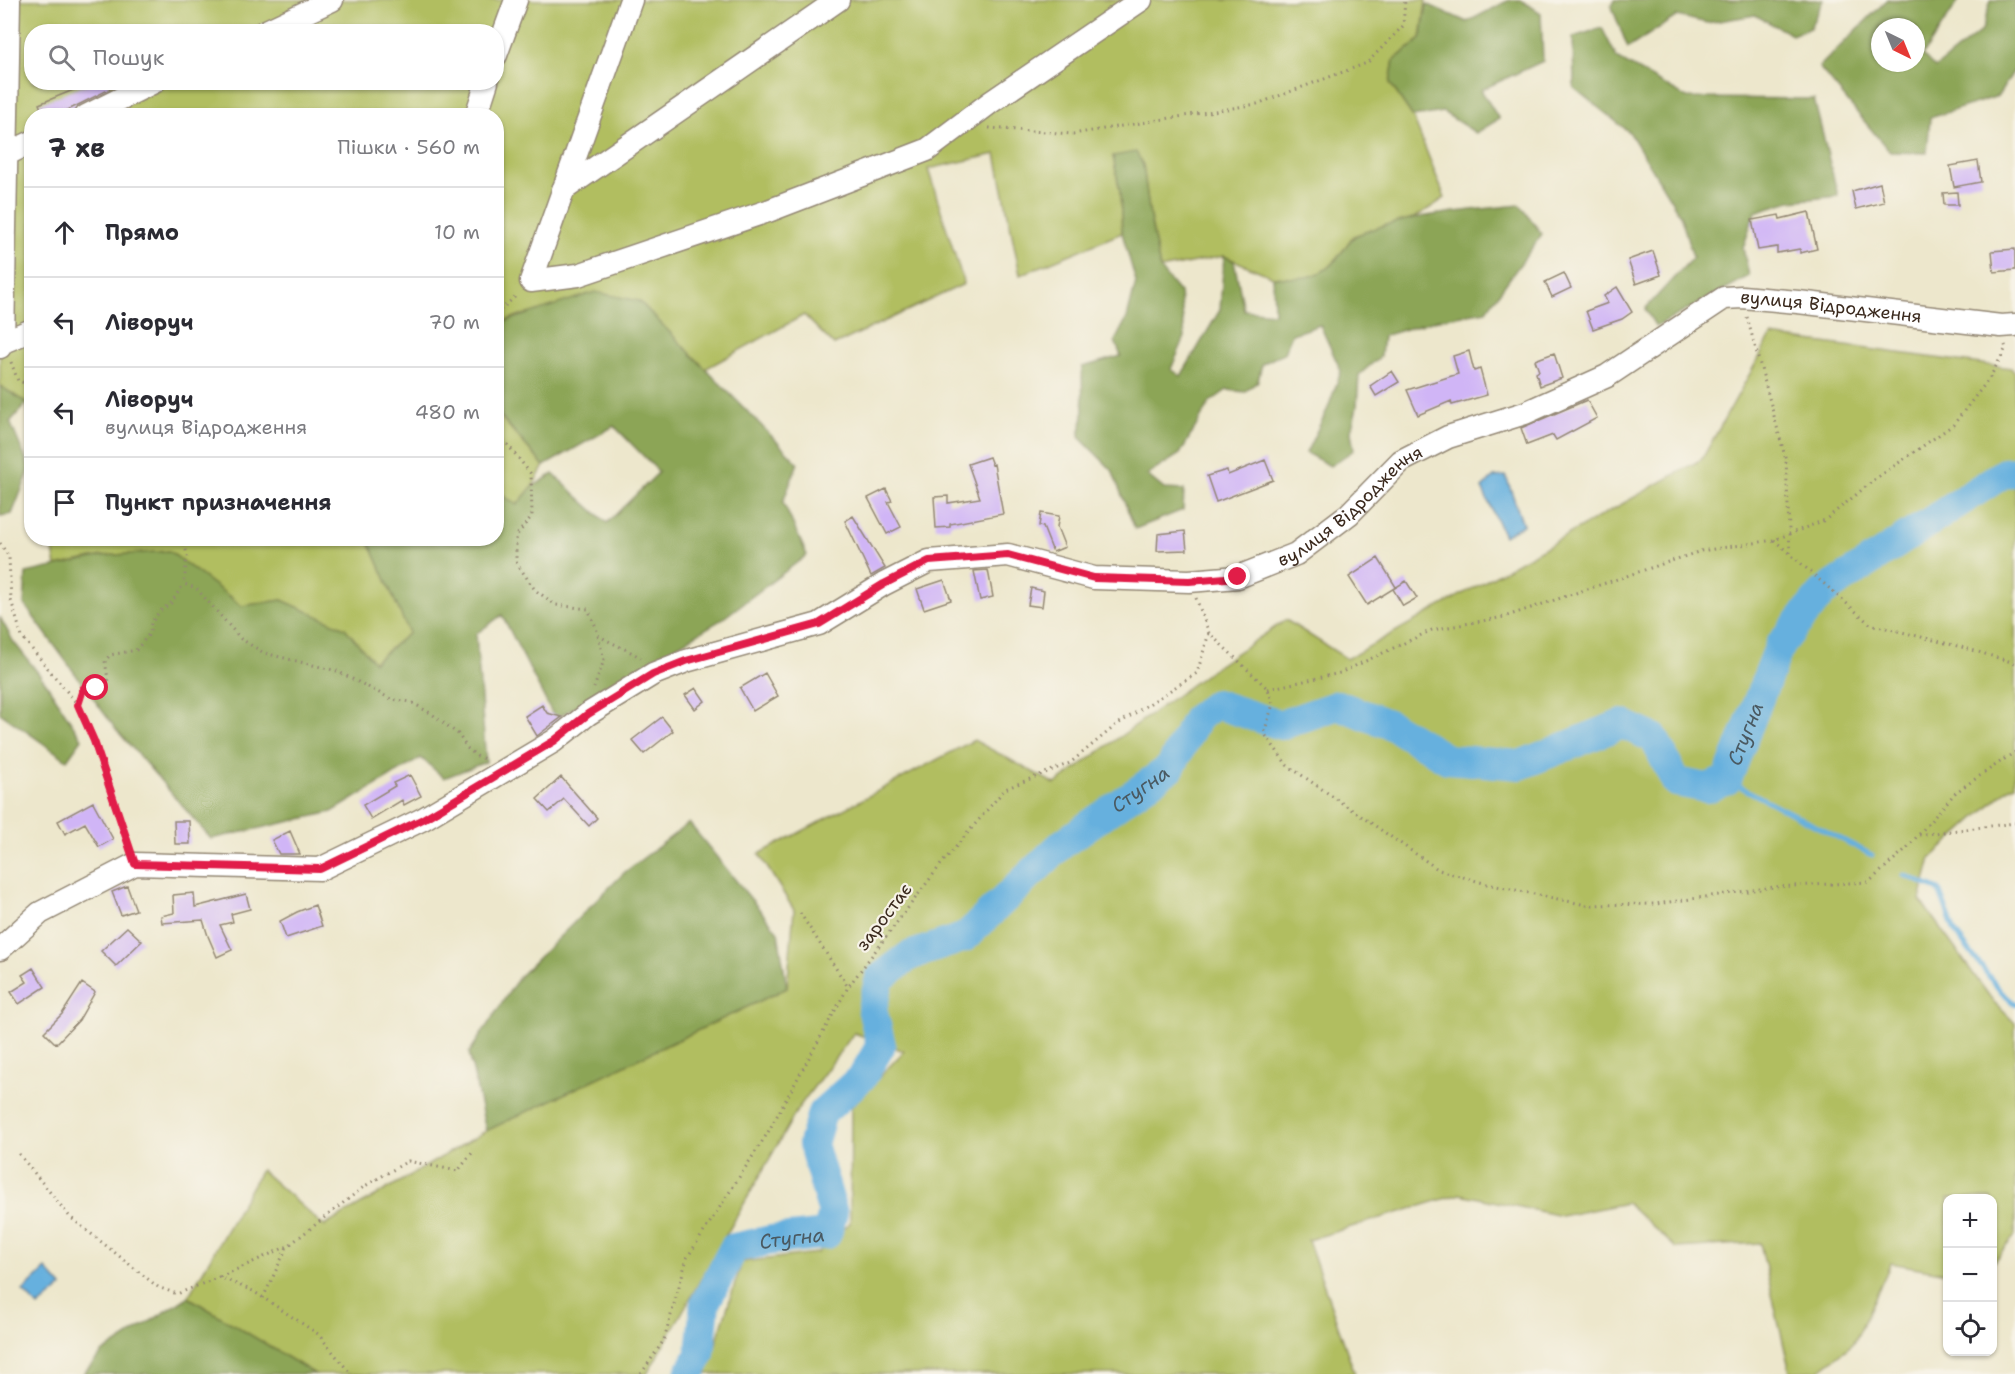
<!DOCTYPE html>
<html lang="uk">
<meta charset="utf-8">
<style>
body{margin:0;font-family:"Shantell Sans",sans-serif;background:#f2f2f3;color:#2b2b33}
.controls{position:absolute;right:18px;bottom:18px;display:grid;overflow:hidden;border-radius:12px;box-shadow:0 2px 4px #0004}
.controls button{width:54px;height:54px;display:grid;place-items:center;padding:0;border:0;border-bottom:2px solid #e1e1e2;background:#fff;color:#2b2b33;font:30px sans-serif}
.compass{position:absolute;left:1871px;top:18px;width:54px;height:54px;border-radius:50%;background:#fff;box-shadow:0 2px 4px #0004;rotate:137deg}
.stop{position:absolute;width:18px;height:18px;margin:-14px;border:4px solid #e11d48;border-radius:50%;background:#fff}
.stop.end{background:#e11d48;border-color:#fff;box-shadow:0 2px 6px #0008}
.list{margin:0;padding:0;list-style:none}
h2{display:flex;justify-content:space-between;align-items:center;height:78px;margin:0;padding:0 24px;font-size:26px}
h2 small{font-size:20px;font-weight:400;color:#7c7c81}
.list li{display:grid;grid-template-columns:39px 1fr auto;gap:18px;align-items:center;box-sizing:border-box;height:90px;padding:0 24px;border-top:2px solid #e1e1e2}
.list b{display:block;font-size:22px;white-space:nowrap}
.list p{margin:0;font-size:20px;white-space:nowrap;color:#7c7c81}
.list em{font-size:20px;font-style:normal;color:#7c7c81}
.icon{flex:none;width:33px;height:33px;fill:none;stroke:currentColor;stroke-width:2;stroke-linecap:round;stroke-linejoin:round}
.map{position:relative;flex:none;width:2015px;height:1374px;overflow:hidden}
.search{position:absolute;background:#fff;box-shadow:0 2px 4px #0004;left:24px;top:24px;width:480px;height:66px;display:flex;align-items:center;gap:15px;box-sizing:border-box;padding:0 21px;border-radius:24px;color:#7c7c81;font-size:22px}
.panel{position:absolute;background:#fff;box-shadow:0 2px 4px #0004;left:24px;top:108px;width:480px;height:438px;border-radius:24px}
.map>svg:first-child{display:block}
.green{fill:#b1be60;stroke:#76743f;stroke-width:1.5;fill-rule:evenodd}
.forest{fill:#8ca556;stroke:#64683a;stroke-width:1.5;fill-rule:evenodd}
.water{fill:#66b0de;stroke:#506d7e;stroke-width:1.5}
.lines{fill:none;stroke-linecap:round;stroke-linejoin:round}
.stream{stroke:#66b0de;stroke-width:5}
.river{stroke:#66b0de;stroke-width:30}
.building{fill:#d0b5f6}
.minor-casing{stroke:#948875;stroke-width:25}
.path{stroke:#948875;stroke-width:3;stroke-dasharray:1.5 4.5;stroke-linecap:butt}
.minor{stroke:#fff;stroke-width:22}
.route{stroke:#e11d48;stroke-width:8}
.labels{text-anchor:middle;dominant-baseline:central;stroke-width:4.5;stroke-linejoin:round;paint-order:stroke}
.street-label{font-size:18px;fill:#3b2a1e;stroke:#f7f3e8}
.water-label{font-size:20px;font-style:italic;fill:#4a5961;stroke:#f7f3e8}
</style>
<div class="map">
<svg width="2015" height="1374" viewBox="0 0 2015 1374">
<rect width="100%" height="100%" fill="#f7f3e8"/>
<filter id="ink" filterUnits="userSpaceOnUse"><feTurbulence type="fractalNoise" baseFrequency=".0167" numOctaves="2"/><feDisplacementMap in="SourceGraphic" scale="12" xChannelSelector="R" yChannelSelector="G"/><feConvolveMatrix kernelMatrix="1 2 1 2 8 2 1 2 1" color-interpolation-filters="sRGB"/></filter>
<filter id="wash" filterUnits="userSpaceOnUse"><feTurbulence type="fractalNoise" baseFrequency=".008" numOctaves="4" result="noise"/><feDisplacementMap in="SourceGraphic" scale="24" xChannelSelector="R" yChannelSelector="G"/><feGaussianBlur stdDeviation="1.35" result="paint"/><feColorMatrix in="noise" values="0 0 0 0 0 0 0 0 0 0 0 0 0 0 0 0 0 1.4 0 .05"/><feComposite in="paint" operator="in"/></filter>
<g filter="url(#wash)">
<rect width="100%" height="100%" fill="#ede7cc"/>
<path class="green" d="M0 0H1426L1421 39 1394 60 1390 83 1413 117 1445 198 1416 217 1353 236 1332 266 1317 275 1301 279 1273 277 1224 256 1160 269 1150 217 1143 165 1113 156 1120 192 1122 233 1020 275 996 154 928 169 964 284 834 345 804 315 705 369 639 301 520 315 497 324 496 116H32L31 429 27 403 0 386ZM32 32H496V82H32Z
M1771 336 2011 368 2015 373V785L2009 788 1931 858 1920 900 1993 1001 2015 1023V1236L1993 1262 1992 1198H1948L1947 1273 1891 1263 1854 1343 1818 1371 1790 1372 1760 1243 1676 1248 1627 1203 1561 1216 1460 1194 1308 1240 1355 1374H706L742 1262 817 1253 850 1223 851 1107 904 1051 854 1033 799 1107 647 1374H315L188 1297 261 1170 324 1226 486 1131 787 988 794 910 759 854 974 740 1055 784 1217 666 1286 620 1347 659 1702 459Z
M496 412 544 466 532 487 517 505 497 492Z
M51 539H368L409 633 373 662 345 628 282 600 242 606 169 551 102 556 56 566Z"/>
<path class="forest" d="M1509 0H1521L1541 13 1543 61 1481 90 1499 119 1476 133 1443 112 1413 117 1390 83 1394 60 1421 39 1427 4 1467 22Z
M1615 0H1823L1810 28 1792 35 1755 15 1707 23 1677 16 1628 48 1611 5Z
M1887 0H1959L1923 55 1935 68 1982 30 1991 0H2015V72H2013L1998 96 1930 118 1927 153 1890 152 1819 67ZM1880 27H1916V63H1880Z
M1602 28 1617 58 1687 98 1814 99 1838 196 1790 201 1755 212 1743 248 1749 276 1656 327 1645 309 1693 257 1680 215 1630 133 1574 88 1573 37Z
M1136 152 1143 165 1150 217 1160 269 1180 293 1185 337 1171 369 1181 376 1220 310 1224 256 1234 261 1244 310 1274 313 1273 277C1305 279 1322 280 1342 252 1346 247 1350 238 1357 235 1408 214 1465 211 1520 205L1542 234 1486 311 1439 319 1383 336 1381 356 1359 375 1357 407 1351 432 1354 450 1330 466 1306 453 1328 408 1341 371 1320 325 1292 334 1284 353 1262 364 1258 381 1245 392 1227 390 1210 402 1180 454 1147 475 1164 489 1184 490 1183 510 1135 529 1112 470 1079 437 1083 416 1082 367 1121 356 1115 341 1127 318 1136 282 1122 233 1120 192 1113 156Z
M595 292 639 301 798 463 783 502 807 555 721 620 555 719 502 615 476 634 486 762 444 778 421 758 332 812 211 839 115 728 24 604 26 573 102 556 169 551 242 606 282 600 345 628 374 662 409 633 368 539 496 538 497 492 517 505 532 487 553 474 607 523 659 472 614 426 544 466 497 412V324Z
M0 386 27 403 10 422 30 469 12 514 0 516Z
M0 617 13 641 46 683 82 739 67 760 0 713Z
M689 823 778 932 787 988 486 1131 469 1053 519 977 625 872Z
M188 1297 315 1374H83L103 1352Z"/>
<path class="water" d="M1494 477 1506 476 1523 525 1504 536 1482 488Z
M46 1269 62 1287 38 1307 23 1291Z"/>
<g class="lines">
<path class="stream" d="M1727 780 1872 855
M1904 875 1939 890 1955 932 2001 992 2015 1004"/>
<path class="river" id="s1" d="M689 1374 700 1354 705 1303 734 1248 772 1240 827 1234 833 1213 813 1144 822 1113 863 1076 881 1045 872 1008 880 978 909 956 965 937 1062 844 1170 768 1197 718 1216 704 1281 725 1338 705 1391 725 1447 759 1520 765 1622 724 1654 738 1676 782 1707 788 1727 780 1780 645 1822 593 2004 473 2015 472"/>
</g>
<g id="blocks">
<path class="building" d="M93 82H107L110 89 68 110 55 116H44L39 104Z
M1978 161 1981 182 1954 187 1950 166Z
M1880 183 1884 202 1856 209 1852 191Z
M1957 192 1958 205H1944L1943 193Z
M1809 212 1817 249 1800 253V249L1777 253V247L1758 250 1752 220 1779 215 1780 219Z
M2015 249V270L1994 272 1992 251Z
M1653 251 1661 275 1636 284 1628 260Z
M1564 273 1571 288 1552 297 1545 282Z
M1617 287 1632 312 1622 319 1593 329 1586 311 1608 303 1604 296Z
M1469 351 1474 371 1480 369 1487 395 1452 405 1451 401 1418 415 1407 390 1458 374 1453 356Z
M1554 353 1562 378 1540 386 1536 373 1539 371 1535 360Z
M1392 371 1399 382 1376 396 1370 386Z
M1587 400 1597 418 1556 440 1553 435 1527 445 1521 428Z
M989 457 992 465 994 464 1003 514 950 524V527L936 528 934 497 948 496V503L980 498 968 464Z
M1265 460 1273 480 1216 502 1207 476 1227 470 1228 475Z
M886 489 892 501 888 502 901 527 887 534 868 498Z
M1041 513 1059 516 1057 527 1065 547 1053 552 1043 527 1039 526Z
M853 516 885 568 871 576 845 521Z
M1185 531 1187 550 1157 551 1158 534Z
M1378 558 1396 587 1367 605 1349 577Z
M988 570 993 597 980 600 974 571Z
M944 580 951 600 924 609 917 589Z
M1406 581 1417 598 1403 606 1393 589Z
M1031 588 1044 591 1042 607 1028 605Z
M765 673 778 696 753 711 740 688Z
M696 688 705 701 695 709 685 695Z
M542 705 547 713 562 717 537 736 525 716Z
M662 717 673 731 644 754 632 740Z
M410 775 421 796 404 805 402 800 371 819 363 805 395 786 393 783Z
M561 777 597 818 589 826 564 799 549 812 537 799Z
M93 802 113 839 99 847 85 823 65 834 58 821Z
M174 821H189L190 844H175Z
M290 831 300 854H279L272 840Z
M127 886 136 910 121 915 112 892Z
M194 893 195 907 246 894 250 909 231 914 233 922 220 925 232 950 217 957 208 936 203 920 162 923 161 916 174 913 173 895Z
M315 905 322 926 286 938 280 921 297 912Z
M127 927 142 941 116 966 101 951Z
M33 968 45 987 19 1004 11 992 27 982 22 975Z
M82 983 95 992 79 1020 56 1044 44 1032 62 1014Z"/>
</g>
</g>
<g filter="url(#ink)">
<use href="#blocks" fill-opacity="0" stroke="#948875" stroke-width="1.5"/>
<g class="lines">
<g class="minor-casing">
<g id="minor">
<path d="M631 0 531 281 578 275 768 211 927 150 991 102 1141 0"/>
<path d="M264 32 332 0"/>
<path d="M496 55 516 0"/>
<path d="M86 116 154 82"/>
<path d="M476 116 487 82"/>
<path d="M0 145 7 154 32 142"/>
<path d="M563 190 838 0"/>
<path d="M3 342 9 0"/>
<path d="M0 347 3 342 32 330"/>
<path id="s2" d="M0 949 40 913 135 864 320 869 423 819 554 741 588 714 653 674 686 661 819 624 884 584 929 561 1008 555 1094 578 1189 581 1238 577 1296 554 1349 514 1401 461 1448 437 1525 413 1607 376 1724 298 1742 297 1798 302 2001 326 2015 325"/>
</g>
</g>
<path class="path" d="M989 128 1073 134 1257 104 1367 63 1403 26 1405 0
M496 314 517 295
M1747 317 1786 460 1790 553
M11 362 18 381 32 385
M496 430 531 474 532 516 516 536V562L535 590 556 605 588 609 596 627 604 660 594 688
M184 538 187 556 184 584 196 588 241 639 264 653 337 671 391 699 411 702 432 714 458 734 467 748 478 757 486 759
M1774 540 1870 624 1965 648 2015 663
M0 543 9 557 11 600 22 637 78 705 94 741 130 846
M1196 598 1209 633 1268 689 1273 704 1264 733 1287 765 1439 870 1487 884 1586 905 1656 904 1774 887 1869 882 1907 848 1956 792 2015 752
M598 635C612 644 627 649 641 658
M1268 689 1340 673 1432 630 1504 617 1701 551 1774 540 1825 520 1874 480 1953 425 1989 379 2006 348 2005 345
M78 705 83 689 88 684 96 688 105 686 108 679 105 661 110 655 136 650 150 633 151 623 160 611 171 603 183 585
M1919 835 2015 823
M800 913 848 987
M19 1154 70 1217 158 1287 177 1294 219 1277 253 1291 318 1334 351 1374
M220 1277 288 1246 365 1186 408 1161 458 1171 472 1153
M263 1298 287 1247
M641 1374 664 1340 687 1258 767 1134 848 987 942 863 1005 789 1070 763 1115 726 1197 673 1209 633"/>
<use href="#minor" class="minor"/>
</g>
</g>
<g class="lines" filter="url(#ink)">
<path class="route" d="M96 688 88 684 83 689 78 705 94 741 135 864 320 869 423 819 554 741 588 714 653 674 686 661 819 624 884 584 929 561 1008 555 1094 578 1189 581 1238 577"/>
</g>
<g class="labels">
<g class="street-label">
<text stroke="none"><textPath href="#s2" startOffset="2020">вулиця Відродження</textPath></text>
<text stroke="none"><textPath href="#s2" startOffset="1480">вулиця Відродження</textPath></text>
<text transform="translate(884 917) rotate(-53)">заростає</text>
</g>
<g class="water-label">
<text stroke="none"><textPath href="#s1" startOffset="1580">Стугна</textPath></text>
<text stroke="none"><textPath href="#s1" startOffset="842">Стугна</textPath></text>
<text stroke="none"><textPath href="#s1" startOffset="195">Стугна</textPath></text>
</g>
</g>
</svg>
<div class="controls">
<button>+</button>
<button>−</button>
<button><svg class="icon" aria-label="locate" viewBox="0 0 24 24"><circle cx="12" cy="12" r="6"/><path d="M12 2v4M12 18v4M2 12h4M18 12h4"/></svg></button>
</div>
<svg class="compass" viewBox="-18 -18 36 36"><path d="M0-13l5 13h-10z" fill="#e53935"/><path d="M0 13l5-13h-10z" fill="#7c7c81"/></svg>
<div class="stop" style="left:96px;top:688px"></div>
<div class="stop end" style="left:1238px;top:577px"></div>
<div class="search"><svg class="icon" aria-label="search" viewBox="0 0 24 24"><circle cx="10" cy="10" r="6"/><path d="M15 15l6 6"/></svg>Пошук</div>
<section class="panel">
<h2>7 хв<small>Пішки · 560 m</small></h2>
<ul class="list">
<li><svg class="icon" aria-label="ahead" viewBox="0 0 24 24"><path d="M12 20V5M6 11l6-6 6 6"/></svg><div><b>Прямо</b></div><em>10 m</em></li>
<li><svg class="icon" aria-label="left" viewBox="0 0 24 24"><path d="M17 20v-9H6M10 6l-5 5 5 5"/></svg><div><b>Ліворуч</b></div><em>70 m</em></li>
<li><svg class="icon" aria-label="left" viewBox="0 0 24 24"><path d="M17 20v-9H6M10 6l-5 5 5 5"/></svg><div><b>Ліворуч</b><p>вулиця Відродження</p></div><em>480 m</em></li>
<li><svg class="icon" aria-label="arrive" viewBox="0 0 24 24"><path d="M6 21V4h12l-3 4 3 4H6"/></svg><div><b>Пункт призначення</b></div></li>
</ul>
</section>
</div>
